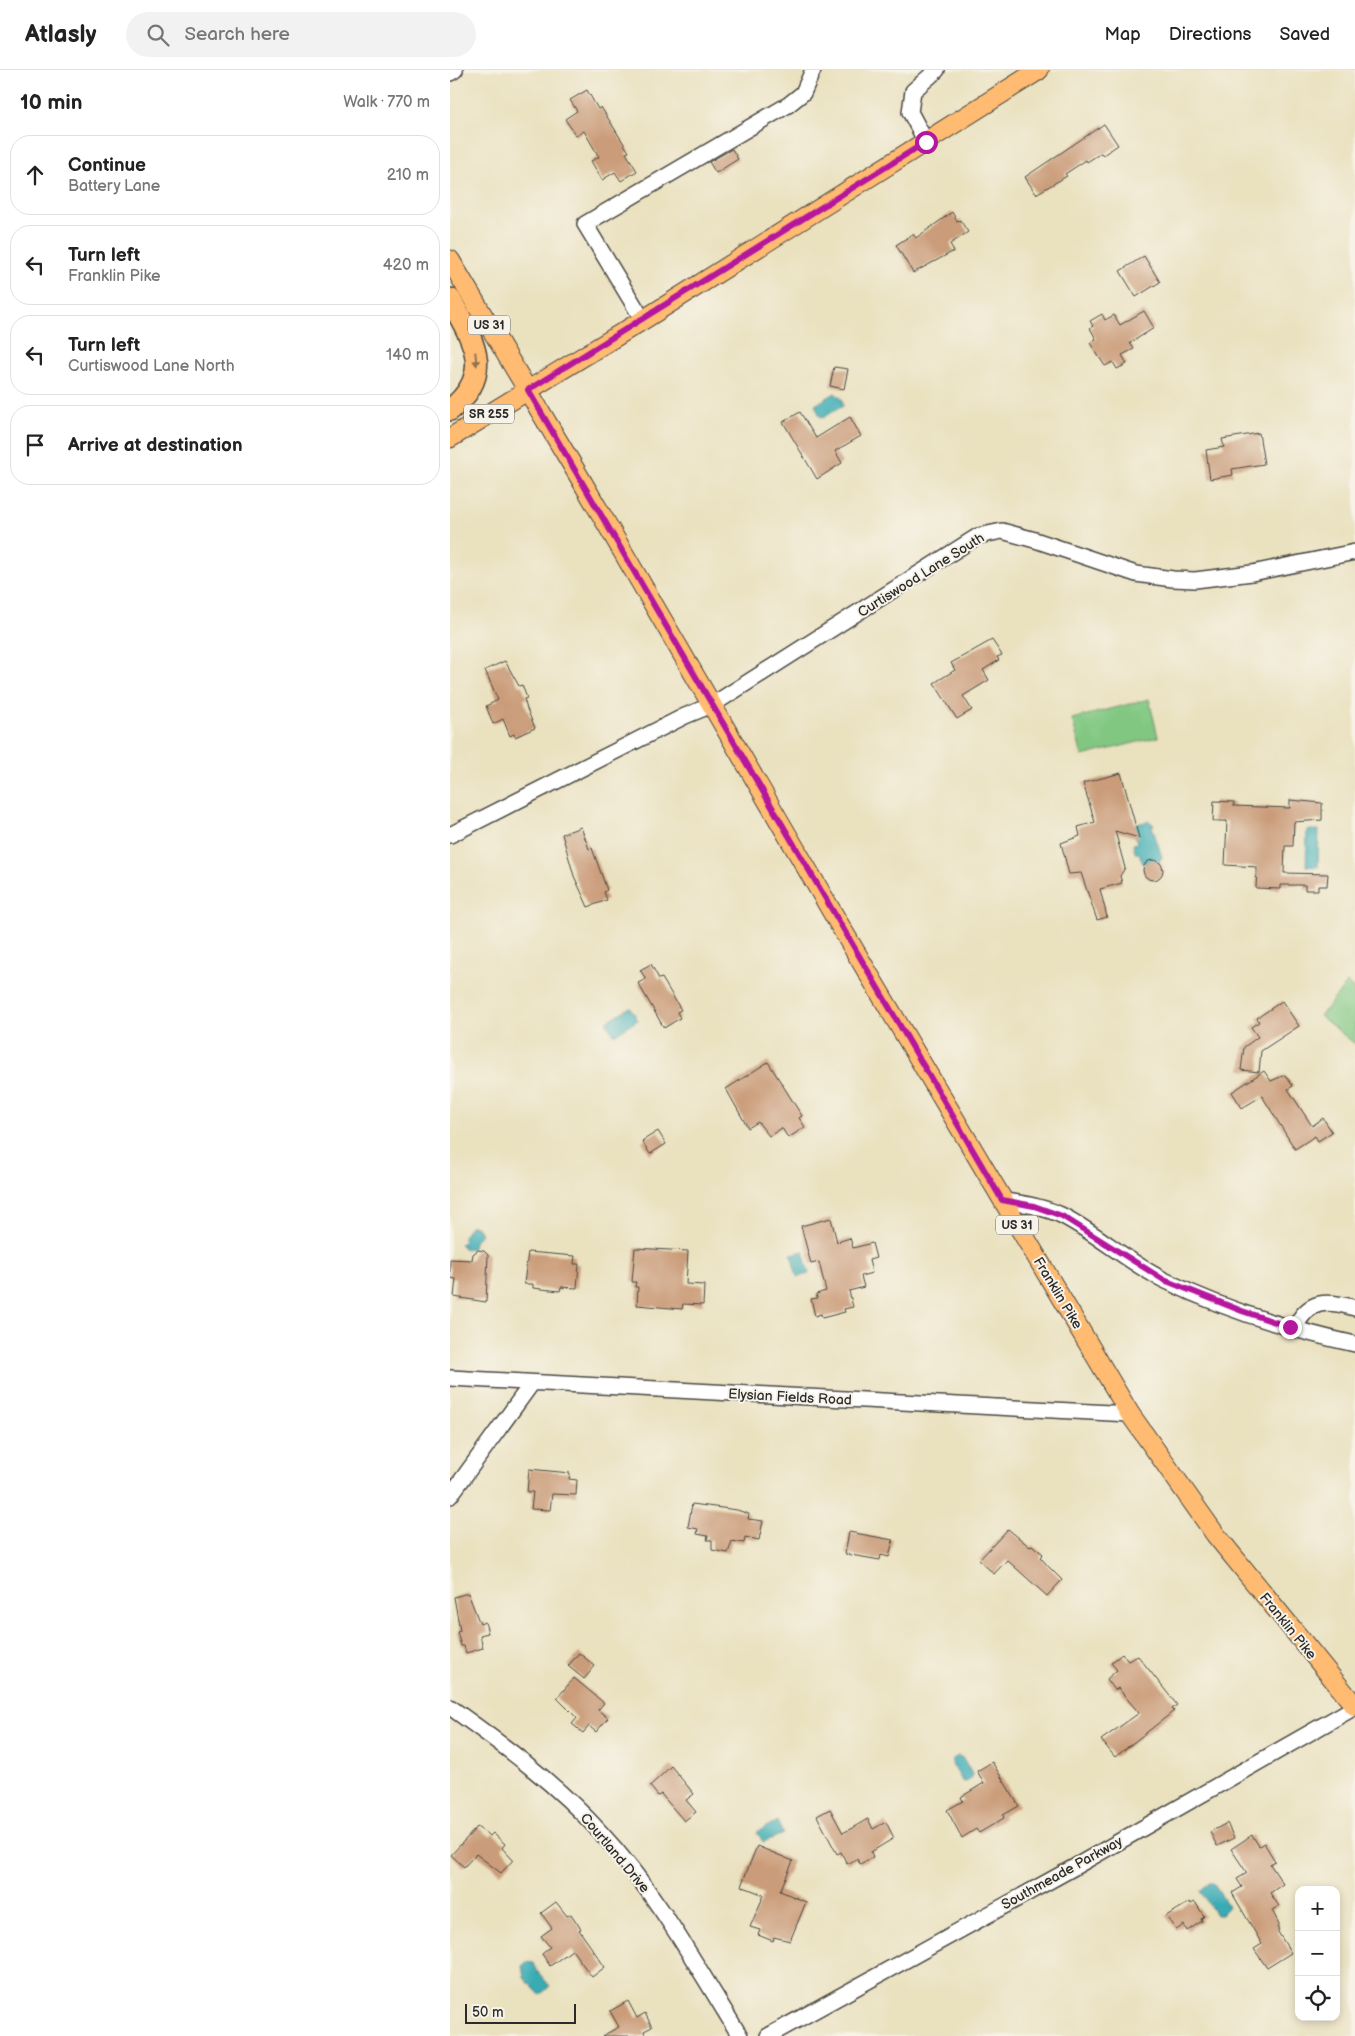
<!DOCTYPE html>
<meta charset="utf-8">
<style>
body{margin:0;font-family:"Balsamiq Sans",sans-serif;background:#f2f2f2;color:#222}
.controls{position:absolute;right:15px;bottom:15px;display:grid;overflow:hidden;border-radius:10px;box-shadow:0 2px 8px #0003}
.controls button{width:45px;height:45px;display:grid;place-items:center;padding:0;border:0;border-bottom:1px solid #e0e0e0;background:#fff;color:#222;font:25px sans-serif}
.scale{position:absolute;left:15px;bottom:12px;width:111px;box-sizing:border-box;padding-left:5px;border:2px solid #2b2b2b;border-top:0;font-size:14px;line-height:18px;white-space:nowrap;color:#2b2b2b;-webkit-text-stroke:4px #f7f3e8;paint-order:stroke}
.stop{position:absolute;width:15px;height:15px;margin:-11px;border:4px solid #b5179e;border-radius:50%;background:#fff}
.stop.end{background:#b5179e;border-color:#fff;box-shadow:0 1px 5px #0008}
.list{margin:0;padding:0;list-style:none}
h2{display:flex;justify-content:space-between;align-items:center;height:65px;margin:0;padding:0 20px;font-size:21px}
h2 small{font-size:16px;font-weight:400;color:#767676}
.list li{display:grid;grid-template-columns:32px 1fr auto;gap:15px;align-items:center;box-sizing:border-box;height:80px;margin:0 10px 10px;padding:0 10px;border:1px solid #e0e0e0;border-radius:20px}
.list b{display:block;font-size:19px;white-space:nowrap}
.list p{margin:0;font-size:16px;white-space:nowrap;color:#767676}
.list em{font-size:16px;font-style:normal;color:#767676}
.icon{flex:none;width:28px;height:28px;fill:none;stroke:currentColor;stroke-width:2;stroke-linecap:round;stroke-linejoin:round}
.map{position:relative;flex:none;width:905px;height:1966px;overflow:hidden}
header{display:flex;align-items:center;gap:30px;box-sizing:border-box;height:70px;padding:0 25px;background:#fff;border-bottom:1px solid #e0e0e0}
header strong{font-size:24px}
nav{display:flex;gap:28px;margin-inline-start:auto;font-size:18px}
.search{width:350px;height:45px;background:#f2f2f2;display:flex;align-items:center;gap:12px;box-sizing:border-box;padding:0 18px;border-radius:28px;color:#767676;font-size:19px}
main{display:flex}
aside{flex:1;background:#fff}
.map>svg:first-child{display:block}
.green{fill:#81c782;stroke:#567956}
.water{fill:#39abb4;stroke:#326b70}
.building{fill:#ca9c79}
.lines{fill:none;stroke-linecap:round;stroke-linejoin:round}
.minor-casing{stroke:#484641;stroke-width:18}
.major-casing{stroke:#484641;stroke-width:21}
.highway-casing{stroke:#484641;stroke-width:24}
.minor{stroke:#fff;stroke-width:15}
.major{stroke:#febb71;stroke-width:19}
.highway{stroke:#febb71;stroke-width:21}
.oneway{fill:#94734e}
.route{stroke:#b5179e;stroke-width:6}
.labels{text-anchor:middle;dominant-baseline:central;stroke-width:4;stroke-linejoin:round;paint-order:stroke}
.shield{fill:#f7f3e8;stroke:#686764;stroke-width:1}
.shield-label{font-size:12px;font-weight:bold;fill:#2b2b2b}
.street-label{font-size:14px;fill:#2b2b2b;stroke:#f7f3e8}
</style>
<header>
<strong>Atlasly</strong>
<div class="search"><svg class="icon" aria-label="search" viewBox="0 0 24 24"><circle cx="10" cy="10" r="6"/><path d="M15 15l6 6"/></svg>Search here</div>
<nav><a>Map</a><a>Directions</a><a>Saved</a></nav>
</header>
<main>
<aside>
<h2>10 min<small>Walk · 770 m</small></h2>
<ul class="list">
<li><svg class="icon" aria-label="ahead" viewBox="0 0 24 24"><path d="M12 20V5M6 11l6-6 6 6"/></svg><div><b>Continue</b><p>Battery Lane</p></div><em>210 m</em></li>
<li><svg class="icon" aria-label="left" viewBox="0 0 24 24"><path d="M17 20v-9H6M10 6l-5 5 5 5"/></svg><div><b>Turn left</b><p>Franklin Pike</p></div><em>420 m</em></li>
<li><svg class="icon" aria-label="left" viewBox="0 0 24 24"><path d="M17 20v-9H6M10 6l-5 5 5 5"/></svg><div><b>Turn left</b><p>Curtiswood Lane North</p></div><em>140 m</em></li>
<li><svg class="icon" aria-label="arrive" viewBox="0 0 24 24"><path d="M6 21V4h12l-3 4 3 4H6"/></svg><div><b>Arrive at destination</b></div></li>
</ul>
</aside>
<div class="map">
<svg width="905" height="1966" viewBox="0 0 905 1966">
<rect width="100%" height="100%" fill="#f7f3e8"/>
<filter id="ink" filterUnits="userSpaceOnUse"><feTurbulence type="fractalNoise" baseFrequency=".02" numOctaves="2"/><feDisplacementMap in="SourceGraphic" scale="10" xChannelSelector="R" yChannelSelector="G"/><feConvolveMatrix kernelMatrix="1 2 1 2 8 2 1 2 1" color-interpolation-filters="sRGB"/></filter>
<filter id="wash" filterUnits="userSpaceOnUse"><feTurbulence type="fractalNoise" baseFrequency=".0096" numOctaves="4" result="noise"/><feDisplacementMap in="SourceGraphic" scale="20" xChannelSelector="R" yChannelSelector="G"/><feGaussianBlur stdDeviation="1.12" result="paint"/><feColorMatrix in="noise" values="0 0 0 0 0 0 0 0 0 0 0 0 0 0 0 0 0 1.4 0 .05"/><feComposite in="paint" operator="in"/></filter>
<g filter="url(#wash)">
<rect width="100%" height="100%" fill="#eae1bf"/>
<path class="green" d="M699 629 708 667 632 686 622 649Z
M897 913 905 920V974L870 946Z"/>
<path class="water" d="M385 323 392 329 393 336 373 348 370 346 365 335Z
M699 751 704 755 702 756 712 787 709 792 698 795 692 792 689 783H685L683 774 687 773 683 759 687 754Z
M857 760H869L868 797 856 796Z
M180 937 188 950 164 965 156 952Z
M20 1156H27L31 1164 24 1172 23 1178 15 1179 10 1174 14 1172 13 1167Z
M353 1181 359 1204 347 1207 341 1184Z
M508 1686 513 1688 522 1704 521 1709 516 1712 512 1711 502 1694 503 1689Z
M327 1751 333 1764 313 1772 307 1762Z
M759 1813H763L779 1837 771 1845H766L750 1821Z
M76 1892 84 1893 87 1901 100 1916 90 1925 74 1908 72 1896Z"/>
<g id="blocks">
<path class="building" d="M137 20 148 39 151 37 179 82 176 83 187 101 171 111 165 102 152 110 141 91 149 87 134 61 126 66 115 49 127 41 120 30Z
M654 54 668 75 653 85 651 83 637 92 636 90 615 104 617 106 586 124 575 107Z
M282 79 288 89 266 103 259 92Z
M502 142 507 151 510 150 518 162 500 174 504 181 463 203 446 175 463 164 466 168Z
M694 186 710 212 686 227 670 201Z
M694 241 704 258 680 273 684 279 672 285 677 294 667 299 663 292 655 296 640 273 646 269 640 258 643 256 640 251 652 244 655 250 664 245 670 255Z
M384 297 398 299 394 319 380 316Z
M350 342 366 368 400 347 411 366 385 381 392 393 367 409 333 352Z
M809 363 814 394 782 399 783 405 760 409 756 380 774 377 772 369Z
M542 570 552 585 547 587 549 590 533 600 539 610 513 626 522 640 507 649 484 613 505 600 501 593Z
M55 591 69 616 72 615 77 628 74 629 77 639 85 658 65 667 64 664 60 666 53 649 43 654 36 636 48 630 35 600Z
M671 703 689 768 665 761 675 798 670 806 672 813 650 819 657 847 647 850 631 803 619 804 611 773 630 766 628 757 645 752 633 713Z
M840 730 872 733V750L844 752 843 776H835L834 803 878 804 877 816H868V820H855V815H830V819L806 818 807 797 775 795 777 751H763L764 731 784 732V736L840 738Z
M131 757 139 779 142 778 157 820 154 822 157 830 138 837 124 806 112 764Z
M693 800a10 10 0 1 1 20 0a10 10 0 1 1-20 0Z
M201 894 209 909 212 908 231 940 227 942 230 948 214 958 188 913 196 909 190 900Z
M832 931 849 956 811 981 809 1002 791 1000 794 977 808 967 801 957 809 952 807 948Z
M318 992 352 1046 349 1048 355 1057 338 1068 332 1058 319 1066 308 1052 298 1058 276 1019Z
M814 1001 821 1011 835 1005 843 1016 838 1019 862 1056 873 1048 882 1062 868 1071 865 1066 845 1079 812 1026 792 1038 782 1022Z
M208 1061 216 1074 200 1084 192 1071Z
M381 1148 387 1172 400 1168 403 1178 422 1173 426 1188 419 1190 422 1203 411 1206 414 1217 399 1221 403 1237 394 1239 395 1242 372 1248 371 1244 365 1246 361 1229 367 1228 366 1224 376 1221 369 1192 361 1194 351 1156Z
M185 1178 238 1181 236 1214 254 1215 253 1235 233 1234 232 1239 187 1235 188 1217H185L186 1212H182Z
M28 1180 34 1181 38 1185 36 1232 4 1227 6 1209 0 1208V1189L22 1190 23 1184Z
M78 1182 125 1186 124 1194H129L127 1218 111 1217 110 1221 83 1218V1214H74Z
M79 1399 120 1403 119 1409 127 1410 126 1425 102 1424 100 1440 81 1439 83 1422H77Z
M242 1434 287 1440 299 1444 298 1449 313 1451 309 1470 295 1467 294 1473 282 1471 278 1483 262 1480V1470H257L258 1466 247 1464 248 1459 238 1457Z
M558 1459 580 1477 582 1475 593 1484 590 1487 598 1496 612 1510 597 1526 557 1490 544 1504 529 1490Z
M399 1462 443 1470 439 1487 431 1485 430 1490 395 1484Z
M18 1523 30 1554 35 1552 38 1563 30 1565 33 1578 16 1583 14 1576H11L7 1562 10 1561 4 1527Z
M129 1583 145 1596 134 1609 118 1596Z
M672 1584 678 1591 688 1586 727 1635 722 1639 724 1641 665 1687 651 1670 689 1643 668 1618 665 1620 657 1609 667 1600 661 1593Z
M124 1608 154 1633 148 1640 158 1648 146 1662 139 1656 133 1663 122 1654 127 1648 107 1628Z
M542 1692 569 1736 553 1745 554 1748 529 1763 526 1759 512 1768 497 1740 513 1731 511 1727 534 1713 527 1701Z
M221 1696 244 1724 236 1730 246 1742 234 1751 211 1724 208 1726 200 1716Z
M380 1739 393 1763 418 1749 423 1759 436 1752 444 1768 421 1782 423 1787 410 1794 407 1789 397 1794 391 1782 387 1784 367 1746Z
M777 1753 784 1768 767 1776 760 1762Z
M27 1757 40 1766 43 1763 55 1774 52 1778 63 1790 51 1803 26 1784 14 1797 1 1785Z
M802 1765 809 1776 814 1773 825 1791 820 1794 833 1814 820 1823 829 1836 822 1840 829 1854 828 1862 841 1883 817 1898 804 1879 812 1874 782 1823 792 1817 787 1809 797 1803 781 1779Z
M307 1776 343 1791 330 1821 356 1832 340 1871 324 1867 323 1871 308 1865 310 1860 300 1857 314 1825 291 1816Z
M106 1832 117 1846 121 1844 131 1859 129 1860 155 1897 142 1907 122 1880 100 1896 92 1884 100 1877 91 1866 102 1858 91 1843Z
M740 1832 741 1834 745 1832 754 1846 751 1849 752 1851 737 1861 734 1855 726 1860 716 1846Z
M178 1931 187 1948 195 1943 202 1957 194 1961 196 1966H152L169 1957 160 1941Z"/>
</g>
</g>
<g filter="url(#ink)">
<use href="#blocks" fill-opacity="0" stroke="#484641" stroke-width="1"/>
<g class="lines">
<g class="minor-casing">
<path id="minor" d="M0 3 5 0
M476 72 460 42 463 21 487 0
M193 250 135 154 338 35 353 23 363 0
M0 765 235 646 262 635 528 466 552 461 585 470 686 504 723 509 745 510 802 503 905 482
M552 1130C572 1134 592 1136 611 1145 647 1163 677 1192 714 1210 773 1239 841 1260 905 1274
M845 1258C858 1229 877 1230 905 1238
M0 1308 680 1344
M0 1426 82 1313
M0 1637C53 1675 107 1714 151 1763 207 1823 247 1897 290 1966
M318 1966 621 1799 905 1637"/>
</g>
<g class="major-casing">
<path id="major" d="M0 190 130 408 396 866 680 1344 765 1464 905 1636
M0 368 193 250 589 0"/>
</g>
<g class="highway-casing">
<path id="highway" d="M0 229C23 271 46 303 0 340"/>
</g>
<use href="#minor" class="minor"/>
<use href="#major" class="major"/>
<use href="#highway" class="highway"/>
</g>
<defs><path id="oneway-solid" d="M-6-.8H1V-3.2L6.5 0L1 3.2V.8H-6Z" transform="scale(1.25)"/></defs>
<use class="oneway" href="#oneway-solid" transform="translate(26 289) rotate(84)"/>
</g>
<g class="lines" filter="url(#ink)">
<path class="route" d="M476 72 78 320 552 1130 584 1136 612 1146 714 1210 792 1241 840 1257"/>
</g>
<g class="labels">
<g class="shield">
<rect x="18" y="245.5" width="42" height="19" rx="4"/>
<rect x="14" y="334.5" width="50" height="19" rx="4"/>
<rect x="546" y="1145.5" width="42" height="19" rx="4"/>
</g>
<g class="shield-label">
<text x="39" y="255">US 31</text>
<text x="39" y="344">SR 255</text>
<text x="567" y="1155">US 31</text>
</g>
<g class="street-label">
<text transform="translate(471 505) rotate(-32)">Curtiswood Lane South</text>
<text transform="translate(608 1223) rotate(59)">Franklin Pike</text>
<text transform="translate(340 1327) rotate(3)">Elysian Fields Road</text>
<text transform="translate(838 1556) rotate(51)">Franklin Pike</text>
<text transform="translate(165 1783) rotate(50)">Courtland Drive</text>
<text transform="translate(612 1803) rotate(-29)">Southmeade Parkway</text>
</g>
</g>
</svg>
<div class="controls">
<button>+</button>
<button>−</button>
<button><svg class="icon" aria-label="locate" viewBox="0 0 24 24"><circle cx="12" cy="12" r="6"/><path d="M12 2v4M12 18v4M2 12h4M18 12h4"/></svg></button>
</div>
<div class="scale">50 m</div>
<div class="stop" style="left:476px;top:72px"></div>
<div class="stop end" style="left:840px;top:1257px"></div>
</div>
</main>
